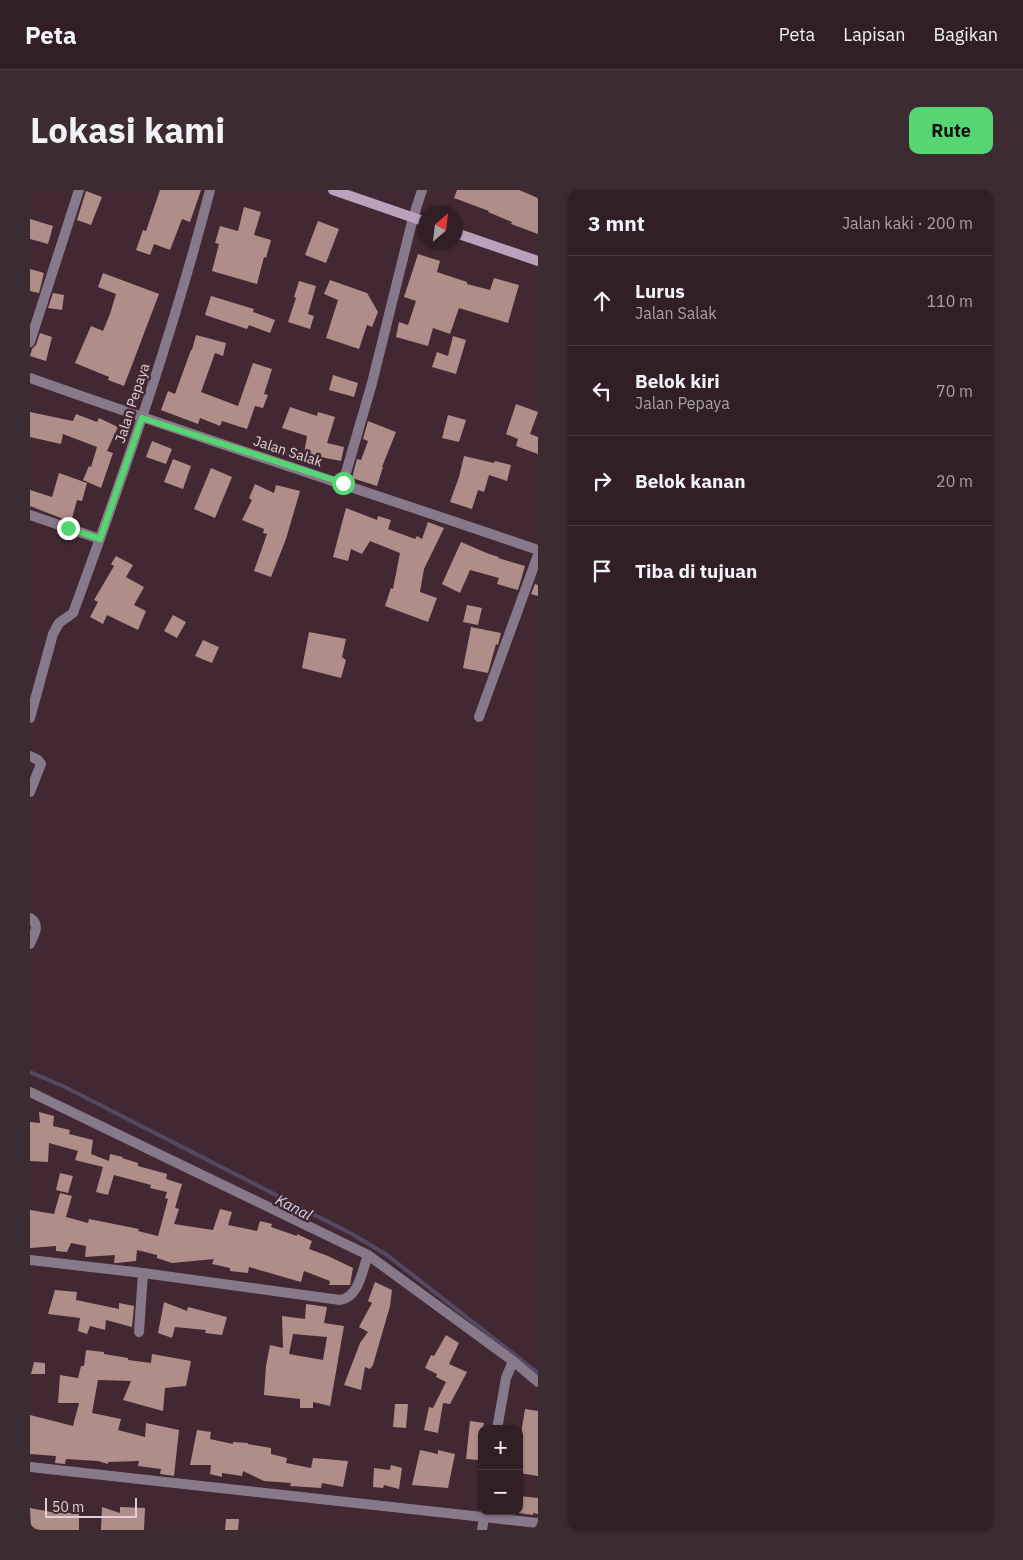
<!DOCTYPE html>
<html lang="id">
<meta charset="utf-8">
<style>
body{margin:0;font-family:"IBM Plex Sans",sans-serif;background:#3d2b32;color:#f1f3f6}
.controls{position:absolute;right:15px;bottom:15px;display:grid;overflow:hidden;border-radius:10px;box-shadow:0 1px 4px #0004}
.controls button{width:45px;height:45px;display:grid;place-items:center;padding:0;border:0;border-bottom:1px solid #4d3c43;background:#321e26;color:#f1f3f6;font:25px sans-serif}
.compass{position:absolute;left:388px;top:15px;width:45px;height:45px;border-radius:50%;background:#321e26;box-shadow:0 1px 4px #0004;rotate:28deg}
.scale{position:absolute;left:15px;bottom:12px;width:92px;box-sizing:border-box;padding-left:5px;border:2px solid #e0ced5;border-top:0;font-size:14px;line-height:18px;white-space:nowrap;color:#e0ced5;-webkit-text-stroke:4px #422832;paint-order:stroke}
.stop{position:absolute;width:15px;height:15px;margin:-11px;border:4px solid #55d672;border-radius:50%;background:#fff}
.stop.end{background:#55d672;border-color:#fff;box-shadow:0 1px 5px #0008}
.list{margin:0;padding:0;list-style:none}
h2{display:flex;justify-content:space-between;align-items:center;height:65px;margin:0;padding:0 20px;font-size:21px}
h2 small{font-size:16px;font-weight:400;color:#a8a2a7}
.list li{display:grid;grid-template-columns:32px 1fr auto;gap:15px;align-items:center;box-sizing:border-box;height:90px;padding:0 20px;border-top:1px solid #4d3c43}
.list b{display:block;font-size:19px;white-space:nowrap}
.list p{margin:0;font-size:16px;white-space:nowrap;color:#a8a2a7}
.list em{font-size:16px;font-style:normal;color:#a8a2a7}
.icon{flex:none;width:28px;height:28px;fill:none;stroke:currentColor;stroke-width:2;stroke-linecap:round;stroke-linejoin:round}
.map{position:relative;flex:none;width:508px;height:1340px;overflow:hidden;border-radius:10px}
header{display:flex;align-items:center;gap:30px;box-sizing:border-box;height:70px;padding:0 25px;background:#321e26;border-bottom:1px solid #4d3c43}
header strong{font-size:24px}
nav{display:flex;gap:28px;margin-inline-start:auto;font-size:18px}
.intro{display:flex;align-items:center;justify-content:space-between;box-sizing:border-box;height:120px;padding:0 30px}
h1{margin:0;font-size:35px}
.button{padding:12px 22px;border-radius:10px;background:#55d672;color:#111;font-size:18px;font-weight:700}
main{display:flex;gap:30px;padding:0 30px}
aside{flex:1;background:#321e26;border-radius:10px;box-shadow:0 1px 4px #0004}
.map>svg:first-child{display:block}
.lines{fill:none;stroke-linecap:round;stroke-linejoin:round}
.stream{stroke:#554864;stroke-width:4}
.building{fill:#af8d89;fill-rule:evenodd}
.minor{stroke:#88798a;stroke-width:10}
.secondary{stroke:#baa2bc;stroke-width:10}
.route{stroke:#55d672;stroke-width:6}
.labels{text-anchor:middle;dominant-baseline:central;stroke-width:5;stroke-linejoin:round;paint-order:stroke}
.street-label{font-size:14px;fill:#e0ced5;stroke:#422832}
.water-label{font-size:15px;font-style:italic;fill:#dcd7f4;stroke:#422832}
</style>
<header>
<strong>Peta</strong>
<nav><a>Peta</a><a>Lapisan</a><a>Bagikan</a></nav>
</header>
<div class="intro"><h1>Lokasi kami</h1><a class="button">Rute</a></div>
<main>
<div class="map">
<svg width="508" height="1340" viewBox="0 0 508 1340">
<rect width="100%" height="100%" fill="#422832"/>
<g class="lines">
<path class="stream" d="M0 882 35 897 322 1044 357 1065 508 1183"/>
</g>
<path class="building" d="M130 0H171L160 32 152 29 140 60 124 54 120 65 106 60 113 40 116 41Z
M427 0H489L508 8V44L481 34 482 32 458 22 459 21 424 8Z
M56 1 72 7 61 35 47 30Z
M214 17 231 22 224 45 241 50 236 68 234 67 227 94 182 81 189 54 185 53 190 36 208 41Z
M0 29 23 36 18 54 0 49Z
M288 31 309 39 296 73 275 65Z
M388 64 410 71 407 82 437 92V94L460 100 464 88 489 95 478 133 429 118 420 144 403 138 398 156 366 147 369 132 378 135 386 111 374 107Z
M0 79 14 83 9 103 0 101Z
M73 83 129 104 94 196 78 190 79 187 45 173 61 136 73 141 80 124 86 104 68 97Z
M300 90 337 103 348 122 342 137 337 135 329 159 296 148 308 110 294 104Z
M269 91 286 96 278 124 284 126 280 139 258 132 266 108 264 107Z
M23 103 34 105 32 120 18 118Z
M181 106 224 119 223 122 245 130 240 143 219 135 217 139 175 125Z
M10 143 22 147 16 171 0 166 2 159 6 155Z
M166 145 196 153 193 166 185 163 171 202 208 216 223 173 242 179 234 204 238 205 233 218 225 216 217 239 192 231 190 236 170 228 168 234 131 220 138 201 145 204 161 160H162Z
M423 146 436 150 426 184 402 177 407 162 418 166Z
M303 185 328 193 324 207 299 200Z
M486 214 508 222 500 244 508 247V264L486 256 488 249 476 244Z
M260 217 287 226 288 222 305 227 297 253 314 257 311 271 290 267 289 273 273 270 277 246 252 238Z
M0 222 43 231 46 224 67 232 69 228 88 237 77 261 83 263 71 298 53 290 59 276 61 277 67 257 33 244 31 254 0 247Z
M418 225 436 230 429 252 412 248Z
M338 231 366 242 352 277H353L347 296 322 288 327 269 331 270 338 251 333 249Z
M122 251 142 259 136 274 116 267Z
M434 266 464 273 465 271 481 275 477 291 459 285 454 302 448 300 442 319 420 312 429 287Z
M143 269 161 276 153 299 134 292Z
M181 278 202 287 185 328 164 319Z
M29 283 57 293 52 311 47 310 41 332 0 316V300L22 307Z
M225 294 244 303 246 295 270 301 256 349 241 387 224 381 237 344 233 343 234 339 212 330 222 310 219 308Z
M316 318 347 330 348 326 361 330 358 339 385 349 387 346 392 349 398 332 414 338 394 379 390 402 407 408 398 432 355 416 361 398 363 399 370 363 340 351 332 364 321 359 318 371 303 367Z
M431 352 459 364 469 367 468 368 495 376 488 400 467 394 469 388 440 380 430 403 412 394Z
M86 366 103 375 96 387 114 397 104 415 116 421 108 440 77 425 73 434 60 427 68 412 64 410 84 376 81 374Z
M505 394 508 395V406L501 404Z
M437 415 452 418 448 435 433 432Z
M143 425 156 432 147 448 134 441Z
M441 437 471 443 468 455 466 454 458 483 433 478Z
M279 442 316 449 312 467 316 470 311 488 272 478Z
M173 450 189 457 182 473 165 466Z
M9 922 24 926 23 936 40 940 39 944 63 950 61 964 79 971 80 964 93 967 92 968 108 973V976L137 984 136 989 152 994 145 1018 149 1019 144 1034 183 1040 190 1019 202 1022 198 1035 227 1041 230 1031 242 1034 241 1037 267 1046V1044L282 1051 279 1059 298 1066 323 1078 320 1095H299L300 1091 274 1081 271 1092 219 1077 218 1083 200 1081V1078L182 1074 184 1069 142 1073 127 1068V1065L107 1060 106 1071 86 1073H84L85 1065 55 1067 56 1056 41 1053 37 1062 26 1061V1056L0 1058V1020L24 1024 30 1003 42 1006 36 1027 58 1033 59 1029 109 1039 108 1041 128 1046 138 1009 135 1008 137 1002 120 998 121 995 84 985 78 1005 66 1002 73 977 45 970 48 961 19 953 18 972 0 971V932L10 933Z
M30 983 43 986 38 1003 26 1000Z
M345 1092 362 1100 360 1116 343 1175 340 1179 335 1177 331 1200 314 1195 330 1153 338 1142 329 1137 342 1113 338 1111Z
M25 1100 47 1102 46 1110 89 1119V1113L104 1116 102 1137 76 1130 75 1140 60 1136 57 1144 48 1141 50 1128 18 1124Z
M134 1112 157 1121 158 1117 197 1127 192 1145 175 1143 176 1140 145 1137 142 1148 128 1143Z
M276 1114 297 1117 294 1133 314 1136 300 1216 283 1212V1218H270V1209L234 1205 236 1176 240 1155 253 1158 252 1126 275 1129ZM263 1144 297 1147 293 1170 259 1164Z
M416 1145 429 1153 419 1174 437 1182 420 1214 413 1213 408 1243 394 1240 399 1217 403 1218 416 1192 406 1187 407 1184 395 1178 401 1165 404 1166Z
M56 1160 74 1162V1164L98 1168V1170L121 1173 122 1164 161 1171 156 1196 135 1198 133 1221 93 1210 101 1191 68 1190 62 1223 91 1229 88 1240 115 1247 116 1233 149 1240 144 1286 130 1284 131 1279 108 1276 109 1271 78 1272V1274L68 1271 36 1269 35 1274 25 1273 26 1266 0 1264V1225L43 1236 49 1213H28L30 1185 48 1188 51 1176H54Z
M4 1172 15 1173V1184H1Z
M365 1214H378L376 1238 363 1237Z
M495 1219 508 1221V1286L489 1283V1256Z
M440 1231 454 1233 448 1270 436 1269Z
M167 1240 181 1242 180 1249 203 1254V1252L218 1253V1254L241 1258V1264L257 1268 256 1273 281 1278 283 1268 318 1271 313 1297 292 1293 291 1298 260 1296 261 1293 234 1291 213 1281 212 1286 192 1283V1287L180 1284 181 1275H160Z
M390 1260 408 1264V1260L425 1264 418 1298 382 1295Z
M361 1275 372 1278 369 1299 354 1295 353 1298 343 1297 344 1278 360 1280Z
M489 1306 508 1308V1324L503 1323V1325L489 1323Z
M72 1317 90 1323V1317L115 1318 114 1340H71Z
M0 1318 26 1323H49V1340H1Z
M196 1329H209L208 1340H195Z"/>
<g class="lines">
<path class="minor" d="M0 152 49 0
M0 188C168 248 339 302 508 360
M313 293 342 193 383 28 392 0
M0 325 70 349
M449 527 508 365
M0 528 23 444 29 433 43 423C94 284 143 143 180 0
M0 566 8 570 11 574 0 602
M0 728C11 735 4 744 0 754
M0 902 338 1065 483 1171 508 1192
M0 1070 113 1083 310 1110C329 1107 332 1081 338 1065
M109 1142 113 1083
M467 1239 476 1188 483 1171
M0 1277 508 1333
M452 1340 455 1322"/>
<path class="secondary" d="M303 0 396 32
M426 43 508 71"/>
</g>
<g class="lines">
<path class="route" d="M38 338 70 349 112 228 313 293"/>
</g>
<g class="labels">
<g class="street-label">
<text transform="translate(102 213) rotate(-72)">Jalan Pepaya</text>
<text transform="translate(258 261) rotate(18)">Jalan Salak</text>
</g>
<g class="water-label">
<text transform="translate(264 1017) rotate(27)">Kanal</text>
</g>
</g>
</svg>
<div class="controls">
<button>+</button>
<button>−</button>
</div>
<svg class="compass" viewBox="-18 -18 36 36"><path d="M0-13l5 13h-10z" fill="#e53935"/><path d="M0 13l5-13h-10z" fill="#a8a2a7"/></svg>
<div class="scale">50 m</div>
<div class="stop" style="left:313px;top:293px"></div>
<div class="stop end" style="left:38px;top:338px"></div>
</div>
<aside>
<h2>3 mnt<small>Jalan kaki · 200 m</small></h2>
<ul class="list">
<li><svg class="icon" aria-label="ahead" viewBox="0 0 24 24"><path d="M12 20V5M6 11l6-6 6 6"/></svg><div><b>Lurus</b><p>Jalan Salak</p></div><em>110 m</em></li>
<li><svg class="icon" aria-label="left" viewBox="0 0 24 24"><path d="M17 20v-9H6M10 6l-5 5 5 5"/></svg><div><b>Belok kiri</b><p>Jalan Pepaya</p></div><em>70 m</em></li>
<li><svg class="icon" aria-label="right" viewBox="0 0 24 24"><path d="M7 20v-9h11M14 6l5 5-5 5"/></svg><div><b>Belok kanan</b></div><em>20 m</em></li>
<li><svg class="icon" aria-label="arrive" viewBox="0 0 24 24"><path d="M6 21V4h12l-3 4 3 4H6"/></svg><div><b>Tiba di tujuan</b></div></li>
</ul>
</aside>
</main>
